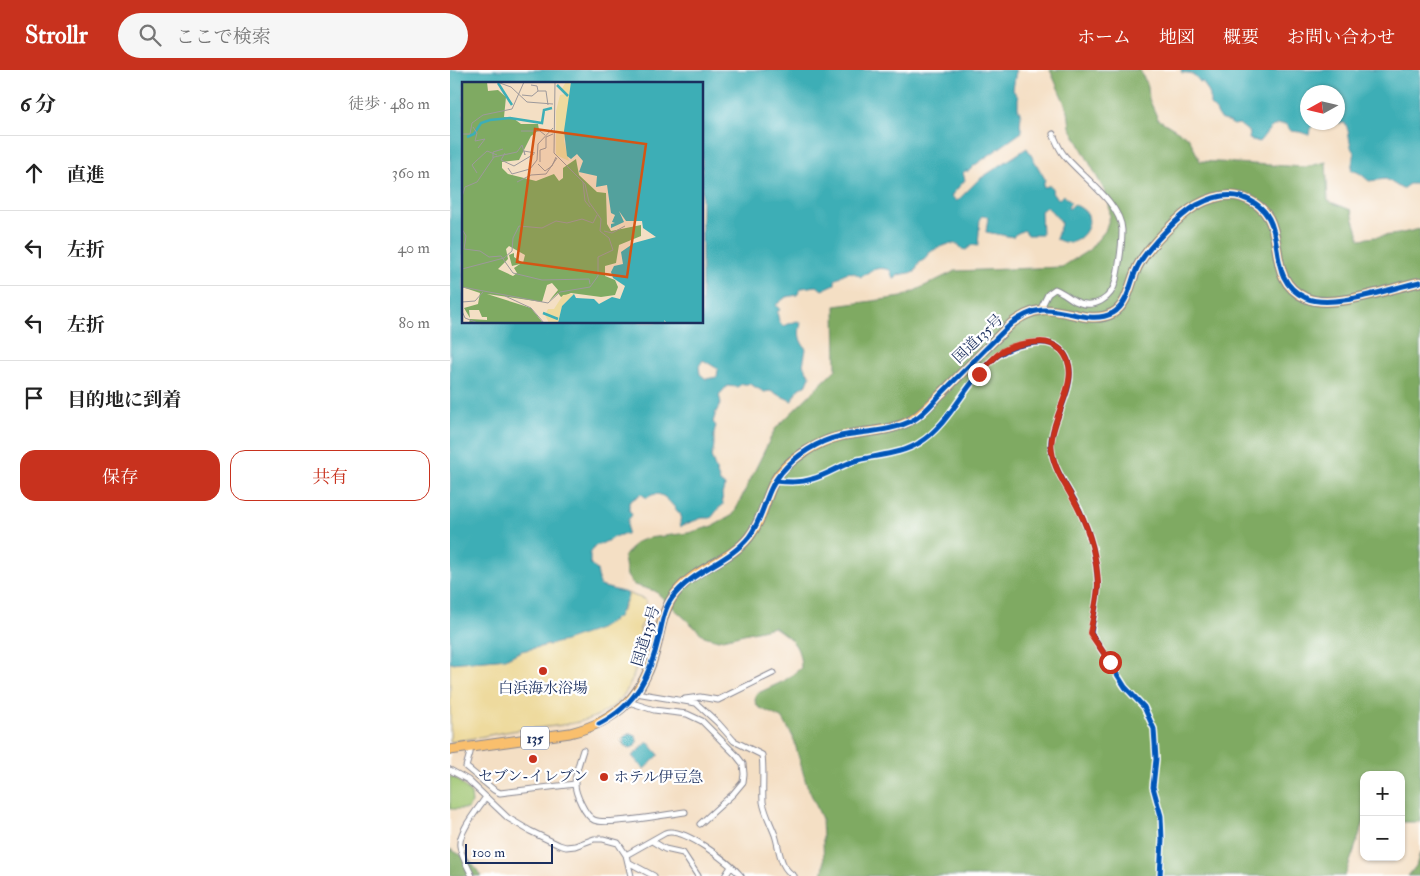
<!DOCTYPE html>
<html lang="ja">
<meta charset="utf-8">
<style>
body{margin:0;font-family:"IM FELL Double Pica","Noto Serif JP",serif;background:#f6f6f6;color:#222}
.controls{position:absolute;right:15px;bottom:15px;display:grid;overflow:hidden;border-radius:10px;box-shadow:0 1px 4px #0004}
.controls button{width:45px;height:45px;display:grid;place-items:center;padding:0;border:0;border-bottom:1px solid #e0e0e0;background:#fff;color:#222;font:25px sans-serif}
.compass{position:absolute;left:850px;top:15px;width:45px;height:45px;border-radius:50%;background:#fff;box-shadow:0 1px 4px #0004;rotate:262deg}
.scale{position:absolute;left:15px;bottom:12px;width:88px;box-sizing:border-box;padding-left:5px;border:2px solid #1b2f5e;border-top:0;font-size:14px;line-height:18px;white-space:nowrap;color:#1b2f5e;-webkit-text-stroke:4px #fff;paint-order:stroke}
.stop{position:absolute;width:15px;height:15px;margin:-11px;border:4px solid #c8321e;border-radius:50%;background:#fff}
.stop.end{background:#c8321e;border-color:#fff;box-shadow:0 1px 5px #0008}
.list{margin:0;padding:0;list-style:none}
h2{display:flex;justify-content:space-between;align-items:center;height:65px;margin:0;padding:0 20px;font-size:21px}
h2 small{font-size:16px;font-weight:400;color:#767676}
.list li{display:grid;grid-template-columns:32px 1fr auto;gap:15px;align-items:center;box-sizing:border-box;height:75px;padding:0 20px;border-top:1px solid #e0e0e0}
.list b{display:block;font-size:19px;white-space:nowrap}
.list em{font-size:16px;font-style:normal;color:#767676}
.actions{display:flex;gap:10px;padding:15px 20px}
.actions a{flex:1;padding:11px 0;border:1px solid #c8321e;border-radius:15px;text-align:center;font-size:18px;color:#c8321e}
.actions .main{background:#c8321e;color:#fff}
.icon{flex:none;width:28px;height:28px;fill:none;stroke:currentColor;stroke-width:2;stroke-linecap:round;stroke-linejoin:round}
.map{position:relative;flex:none;width:970px;height:806px;overflow:hidden}
header{display:flex;align-items:center;gap:30px;box-sizing:border-box;height:70px;padding:0 25px;background:#c8321e;color:#fff}
header strong{font-size:24px}
nav{display:flex;gap:28px;margin-inline-start:auto;font-size:18px}
.search{width:350px;height:45px;background:#f6f6f6;display:flex;align-items:center;gap:12px;box-sizing:border-box;padding:0 18px;border-radius:28px;color:#767676;font-size:19px}
main{display:flex}
aside{flex:1;background:#fff}
.map>svg:first-child{display:block}
.green{fill:#9fc570;stroke:#5d7a67}
.forest{fill:#7faa62;stroke:#4d6c60}
.sand{fill:#eeda9e;stroke:#84847e}
.water{fill:#3daeb6;stroke:#2c6e8a;fill-rule:evenodd}
.lines{fill:none;stroke-linecap:round;stroke-linejoin:round}
.minor-casing{stroke:#888791;stroke-width:7}
.trunk-casing{stroke:#888791;stroke-width:11}
.minor{stroke:#fff;stroke-width:5}
.trunk{stroke:#f9bf6d;stroke-width:9}
.cycleway-casing{stroke:#fff;stroke-width:8}
.cycleway{stroke:#0057b8;stroke-width:5}
.route{stroke:#c8321e;stroke-width:6}
.poi-dot{fill:#c8321e;stroke:#fff;stroke-width:2}
.labels{text-anchor:middle;dominant-baseline:central;stroke-width:4.5;stroke-linejoin:round;paint-order:stroke}
.shield{fill:#fff;stroke:#5f6d8e;stroke-width:1}
.shield-label{font-size:14px;font-weight:bold;fill:#1b2f5e}
.street-label{font-size:15px;fill:#1b2f5e;stroke:#fff}
.poi-label{font-size:15px;fill:#1b2f5e;stroke:#fff}
.inset-river{fill:none;stroke:#3daeb6;stroke-width:2.5}
.inset-road{fill:none;stroke:#9d999b;stroke-width:1}
.view{fill:#d45514;fill-opacity:0.15;stroke:#d45514;stroke-width:2.5}
.inset-edge{fill:none;stroke:#1b2f5e;stroke-width:2.5}
</style>
<header>
<strong>Strollr</strong>
<div class="search"><svg class="icon" aria-label="search" viewBox="0 0 24 24"><circle cx="10" cy="10" r="6"/><path d="M15 15l6 6"/></svg>ここで検索</div>
<nav><a>ホーム</a><a>地図</a><a>概要</a><a>お問い合わせ</a></nav>
</header>
<main>
<aside>
<h2>6 分<small>徒歩 · 480 m</small></h2>
<ul class="list">
<li><svg class="icon" aria-label="ahead" viewBox="0 0 24 24"><path d="M12 20V5M6 11l6-6 6 6"/></svg><div><b>直進</b></div><em>360 m</em></li>
<li><svg class="icon" aria-label="left" viewBox="0 0 24 24"><path d="M17 20v-9H6M10 6l-5 5 5 5"/></svg><div><b>左折</b></div><em>40 m</em></li>
<li><svg class="icon" aria-label="left" viewBox="0 0 24 24"><path d="M17 20v-9H6M10 6l-5 5 5 5"/></svg><div><b>左折</b></div><em>80 m</em></li>
<li><svg class="icon" aria-label="arrive" viewBox="0 0 24 24"><path d="M6 21V4h12l-3 4 3 4H6"/></svg><div><b>目的地に到着</b></div></li>
</ul>
<div class="actions"><a class="main">保存</a><a>共有</a></div>
</aside>
<div class="map">
<svg width="970" height="806" viewBox="0 0 970 806">
<rect width="100%" height="100%" fill="#fff"/>
<filter id="ink" filterUnits="userSpaceOnUse"><feTurbulence type="fractalNoise" baseFrequency=".02" numOctaves="2"/><feDisplacementMap in="SourceGraphic" scale="10" xChannelSelector="R" yChannelSelector="G"/><feConvolveMatrix kernelMatrix="1 2 1 2 8 2 1 2 1" color-interpolation-filters="sRGB"/></filter>
<filter id="wash" filterUnits="userSpaceOnUse"><feTurbulence type="fractalNoise" baseFrequency=".0096" numOctaves="4" result="noise"/><feDisplacementMap in="SourceGraphic" scale="20" xChannelSelector="R" yChannelSelector="G"/><feGaussianBlur stdDeviation="1.12" result="paint"/><feColorMatrix in="noise" values="0 0 0 0 0 0 0 0 0 0 0 0 0 0 0 0 0 1.4 0 .05"/><feComposite in="paint" operator="in"/></filter>
<g filter="url(#wash)">
<rect width="100%" height="100%" fill="#f4dfc4"/>
<path class="green" d="M0 706 8 710 21 724 22 733 17 739H0Z"/>
<path class="forest" d="M600 0H690L698 16 699 29 708 49 739 68 750 91 855 97 876 92 878 131 901 140 910 169 948 164 970 159V752H951V705H914V752L895 806H372L374 795 372 749 356 713 343 667 333 649 308 637 305 631 306 624 334 611 351 598C350 575 343 570 324 557L268 570 254 566 205 521 184 515 177 506 174 487 186 472 198 468 238 463 263 456 283 445 325 359 386 299 385 236 452 227 505 201 612 197 639 180 655 161 660 146 659 133 653 118 620 57 618 41Z
M0 779 18 789 32 806H0Z
M970 783V806H958L966 796Z"/>
<path class="sand" d="M177 523 196 530V548L190 558C193 570 189 581 187 592 175 656 119 654 68 660 46 663 23 669 0 672V593L57 588 71 581 99 575 172 541 178 526Z"/>
<path class="water" d="M0 0H566L563 20 568 27V38L571 45 570 55 572 62 525 95 519 101H515L513 103 515 110 501 126 507 131 528 110 577 78 595 109 593 116 596 117 599 115 603 118 602 123 609 129 613 125 621 132 618 137 619 139 624 134C629 137 634 139 637 144 643 155 633 169 622 172 616 174 611 171 606 169L611 154 610 150C604 146 602 140 596 137L591 141 592 165H578L574 160 566 164 563 167 536 162 538 147 532 146 530 148 528 176 522 175 516 180 512 179 508 174C497 173 488 177 479 183L478 187 469 193 465 202 448 205 445 209 443 208 440 200C427 196 421 200 411 207 399 199 396 202 385 210V214L372 220 367 216 352 218 347 225 336 227 326 235 330 240 327 242 329 251 333 256 347 251 351 253C348 264 349 270 356 279L353 295 360 306 356 316 349 318 342 331 320 321 314 322 300 314H292L287 317 277 316 269 325 271 333 266 342 263 352 266 356C261 367 267 374 261 386L270 412 275 416 272 424 273 435 269 438 261 448H252L233 455 231 457 230 452 231 445C221 435 212 416 197 428L191 424 179 432V440L182 445 178 450 177 464C165 464 157 473 145 476L140 484V493L147 500 150 516 177 523 178 526 168 547 149 559 115 571 71 581 57 588 0 593ZM14 14H252V252H14ZM253 290 268 299 267 307 256 309 250 304 249 296Z
M731 0H970V114H959L952 119 936 109 919 111C914 107 908 100 901 101L904 82C898 76 901 63 895 53H889V47H888V22H858V52L864 53 860 59 859 65 850 62 841 61 836 54C820 53 819 61 809 72L799 69 800 63 789 54 784 55 777 51 770 49 766 41 760 35V25L753 12H750C745 5 741 2 732 3Z
M173 671a7 7 0 1 1 14 0a7 7 0 1 1-14 0Z
M198 672 209 685 194 699 182 686Z"/>
</g>
<g filter="url(#ink)">
<g class="lines">
<g class="minor-casing">
<path id="minor" d="M590 240 598 224 605 219C613 222 618 227 625 231 644 240 662 229 666 210 669 195 672 176 672 160 671 133 630 105 614 85 609 79 606 71 603 64
M325 411C337 412 350 413 362 409 378 405 392 394 408 390 427 385 452 384 469 373 511 348 524 280 578 274 584 273 590 272 597 273 608 275 617 283 619 295 625 318 603 348 601 372 600 397 620 419 630 441 640 463 647 490 648 514 648 530 643 547 641 563L675 617 694 637 704 659 706 689 703 717 711 746 712 770 710 806
M186 623 246 633 268 653 284 671 312 685C314 701 312 717 313 732 315 744 321 754 325 765 330 780 329 797 344 806
M235 629 250 627 268 630 323 603
M179 632 204 640 237 644 252 651 286 685 293 694 294 704 293 712 283 724 250 754
M20 677V683L16 697 44 720 50 723 125 714
M133 680C130 690 125 703 125 714 125 723 135 746 144 750 156 756 219 744 235 742
M0 700 18 710 58 748 80 761 109 775 116 777 125 776 144 769H153L168 773 176 785 181 806
M202 771 215 779 233 783 248 806
M176 785 215 763C233 756 280 793 291 806
M178 792 204 806
M22 806C18 797 11 786 10 776 8 762 28 739 36 727
M275 806 281 797"/>
</g>
<g class="trunk-casing">
<path id="trunk" d="M0 680 120 663C169 651 195 624 207 574 211 554 215 534 229 519 248 497 281 490 299 467 312 451 315 430 324 412 330 400 342 390 353 383 365 375 378 369 391 366 413 361 437 362 458 352 471 346 481 333 492 323 515 300 538 276 562 253 571 247 580 241 592 240 616 238 640 255 663 243 680 233 680 209 689 194 699 176 730 145 747 135 760 128 776 123 791 127 848 145 807 206 856 228 883 240 940 218 970 212"/>
</g>
<use href="#minor" class="minor"/>
<use href="#trunk" class="trunk"/>
<g class="cycleway-casing">
<path id="cycleway" d="M325 411C337 412 350 413 362 409 378 405 392 394 408 390 427 385 452 384 469 373 511 348 524 280 578 274 584 273 590 272 597 273 608 275 617 283 619 295 625 318 603 348 601 372 600 397 620 419 630 441 640 463 647 490 648 514 648 530 643 547 641 563L675 617 694 637 704 659 706 689 703 717 711 746 712 770 710 806
M149 654C186 635 200 606 209 567 212 554 214 539 222 528 242 500 278 493 299 467 314 448 315 421 331 403 346 385 368 371 391 366 416 361 442 362 465 349 475 343 484 331 492 323 515 300 538 276 562 253 571 247 580 241 592 240 616 238 640 255 663 243 680 233 680 209 689 194 699 176 730 145 747 135 760 128 776 123 791 127 848 145 807 206 856 228 883 240 940 218 970 212"/>
</g>
<use href="#cycleway" class="cycleway"/>
</g>
</g>
<g class="lines" filter="url(#ink)">
<path class="route" d="M529 304C536 297 543 288 550 283 560 275 578 272 591 272 599 272 605 275 611 280 637 307 596 350 602 382 605 403 620 421 629 440 640 462 647 490 648 514 648 529 643 547 640 563L660 592"/>
</g>
<g class="poi-dot">
<circle cx="93" cy="601" r="5"/>
<circle cx="83" cy="689" r="5"/>
<circle cx="154" cy="707" r="5"/>
</g>
<g class="labels">
<rect class="shield" x="71" y="656.5" width="28" height="23" rx="4"/>
<g class="shield-label">
<text x="85" y="668">135</text>
</g>
<g class="street-label">
<text transform="translate(528 269) rotate(-44)">国道135号</text>
<text transform="translate(196 566) rotate(-73)">国道135号</text>
</g>
<g class="poi-label">
<text x="93" y="618">白浜海水浴場</text>
<text x="83" y="706">セブン-イレブン</text>
<text x="164" y="707" text-anchor="start">ホテル伊豆急</text>
</g>
</g>
<g transform="translate(12 12)">
<rect width="241" height="241" fill="#f4dfc4"/>
<path d="M0 0H25L26 9 36 8 44 15 42 35 51 36 59 42H76L77 48 69 54 57 78 40 80V86L46 92 74 99 92 92 97 99 101 96V86L114 77 117 93 135 110 144 111 145 142 149 149 179 143V154L157 163 154 181 143 184V194L153 198 156 205 153 213 139 215 109 211 99 215 96 211 87 219 96 208 90 201 85 203 80 220 25 212 69 226 81 241H7L8 237 25 238V235H20L17 228H7L8 236 2 226 16 222 18 211 0 205ZM47 164 63 173 61 181 52 175V171L47 173 50 184 58 182 52 186 55 191 51 194 36 187 46 177 44 167Z" fill="#7faa62" fill-rule="evenodd"/>
<path d="M104 0 109 2 102 59 107 79 94 73V29L98 13 103 12 99 8ZM112 212 100 224 96 241H87L83 233 86 227H92L101 213Z" fill="#eeda9e"/>
<path d="M109 0H241V241H205L202 238 203 241H96L100 224 112 212 114 216 132 217 137 222 150 215 158 217 163 204 151 196 149 190 152 184 161 182 159 170 172 161 194 155 181 146 180 139H164L157 129 162 140 149 146V142L153 141 150 140 153 133 149 131 145 103 134 105 135 94 117 90 121 79 115 72 109 77 105 74 102 49Z" fill="#3daeb6"/>
<path class="inset-river" d="M36 1 50 23M95 3 106 14M5 55 12 52 19 41 28 38 48 36 80 41 82 28 90 26M81 231 96 237"/>
<path class="inset-road" d="M35 0 49 5 65 20 91 22M69 3 75 4 76 9H84L86 23M60 13 70 14 76 9M11 45 15 51 13 59 23 57 16 66M59 49H78L83 53M0 52H8L10 41 21 33 50 27 62 0M84 66V55L91 52M43 71 39 78 52 84 72 72M31 76V70L41 67M78 80V68L84 66M76 82 83 89 90 84 94 75M46 86 50 92 68 87 75 78 76 62 91 46M15 91 10 83 13 80 25 69 35 73M55 100 69 93 84 92 95 76M121 100 123 119 128 125M0 115 3 105 15 100 32 75 55 70 60 63 63 73 62 69 73 71M0 147 4 154 2 167 18 169 27 175 39 174 51 191 80 198 127 197 128 202M142 149 150 151 163 144M0 187 42 176 50 169 51 156 57 144 80 146 94 139 105 141 120 137 131 141 135 133M0 205 86 221 98 210 128 205 136 194V175L151 168 147 156 138 149 139 137 127 120 123 102 92 71 93 0M43 214 69 226 82 241M0 220 13 219 21 210M0 229 3 236 16 241"/>
<path class="view" d="M73 47 184 62 165 195 55 180Z"/>
<rect width="241" height="241" class="inset-edge"/>
</g>
</svg>
<div class="controls">
<button>+</button>
<button>−</button>
</div>
<svg class="compass" viewBox="-18 -18 36 36"><path d="M0-13l5 13h-10z" fill="#e53935"/><path d="M0 13l5-13h-10z" fill="#767676"/></svg>
<div class="scale">100 m</div>
<div class="stop" style="left:660px;top:592px"></div>
<div class="stop end" style="left:529px;top:304px"></div>
</div>
</main>
